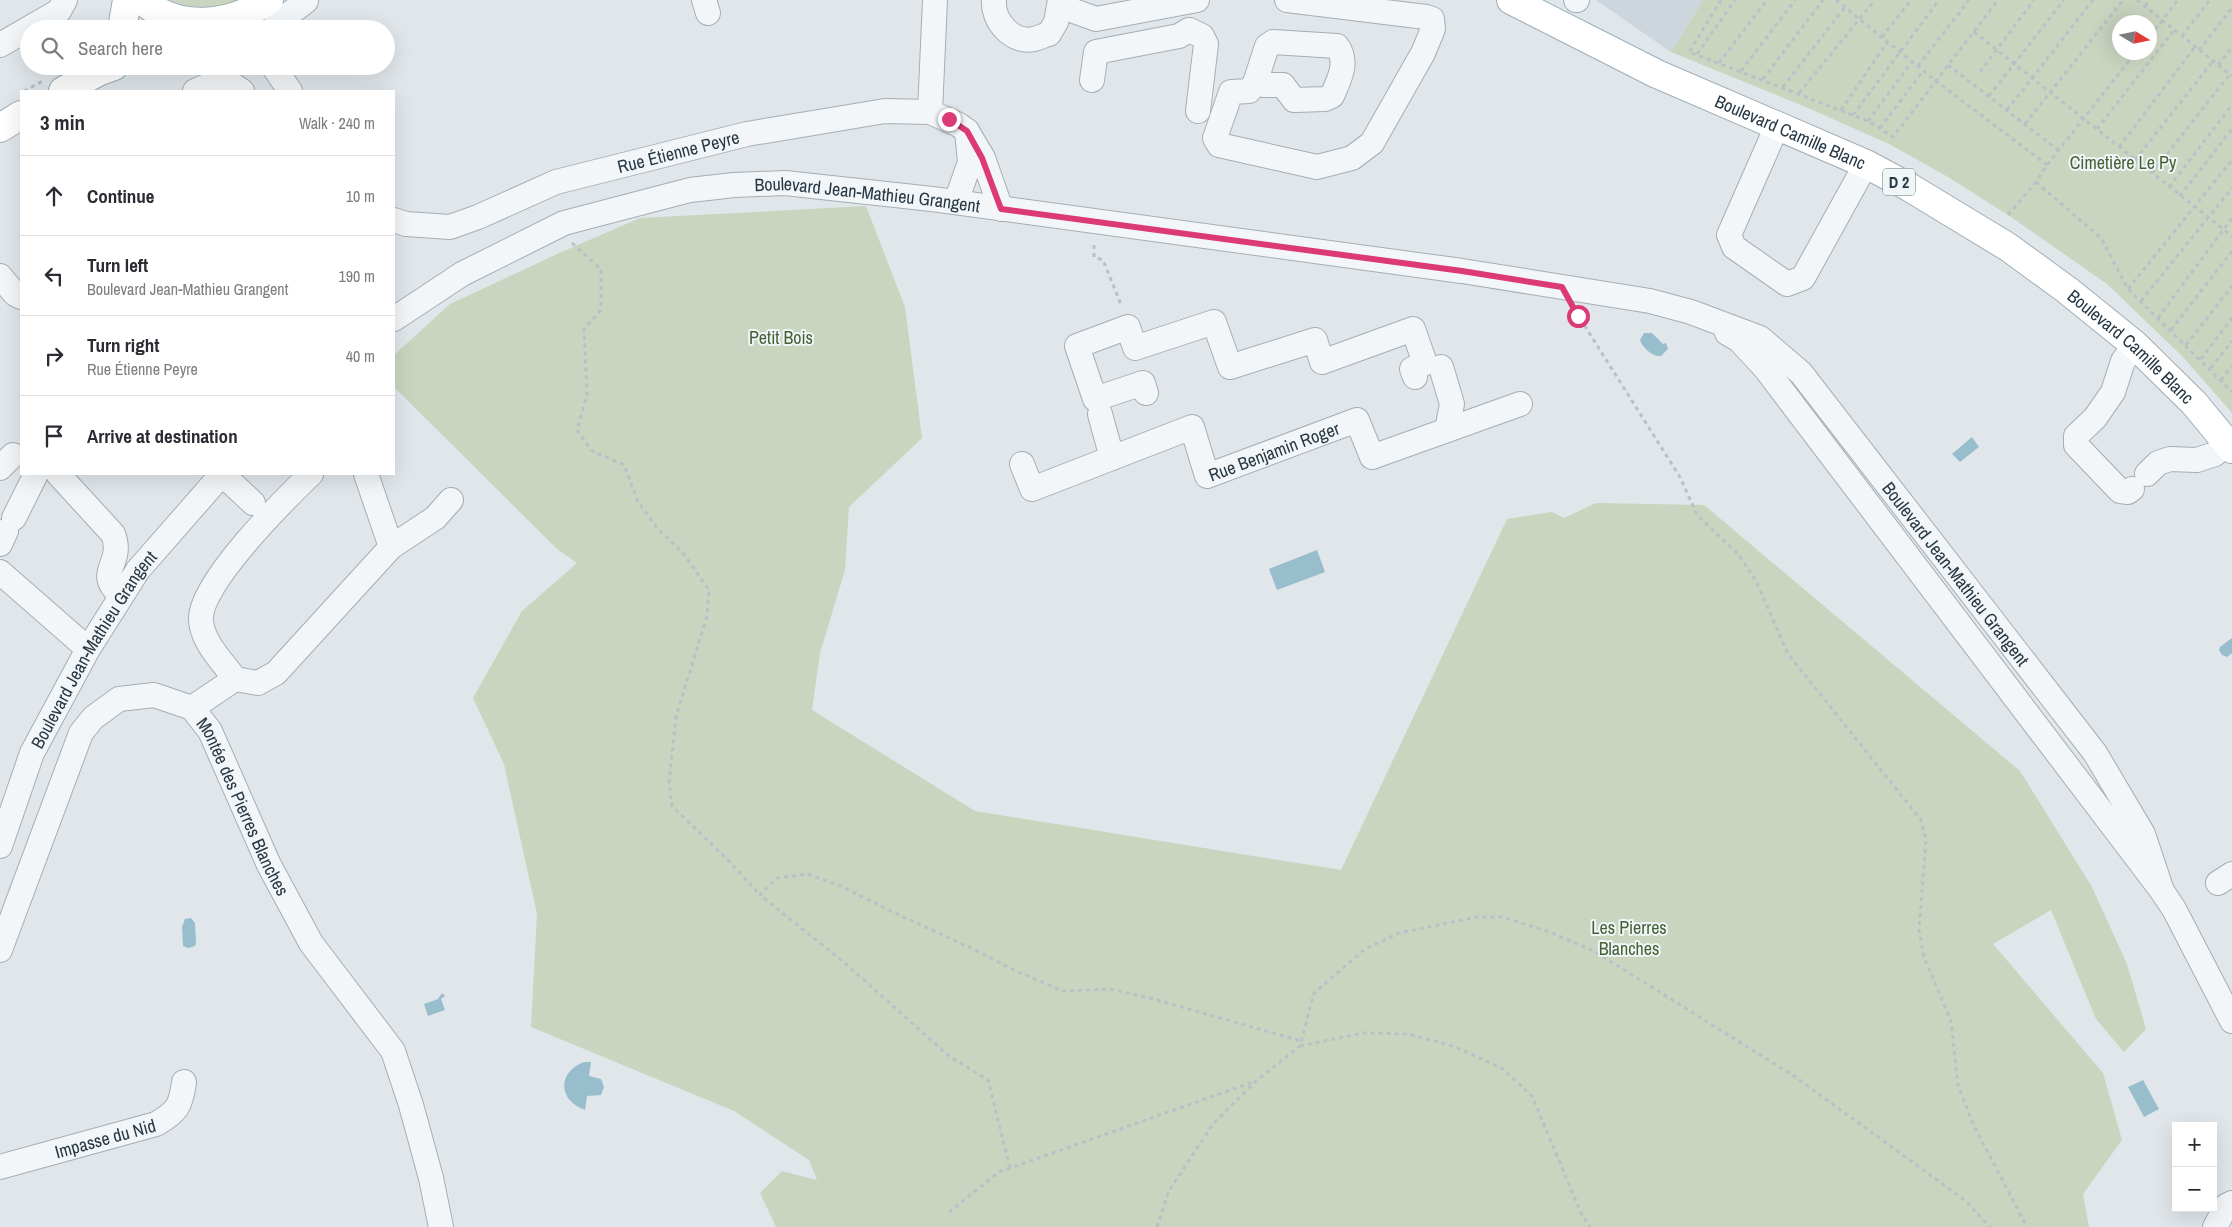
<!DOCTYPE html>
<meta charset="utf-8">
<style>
body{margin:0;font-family:"Archivo Narrow",sans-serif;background:#f2f2f3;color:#2b2b33}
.controls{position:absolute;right:15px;bottom:15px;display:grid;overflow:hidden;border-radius:0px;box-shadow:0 5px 20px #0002}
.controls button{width:45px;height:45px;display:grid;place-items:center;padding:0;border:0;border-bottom:1px solid #e1e1e2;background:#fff;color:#2b2b33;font:25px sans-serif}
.compass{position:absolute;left:2112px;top:15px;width:45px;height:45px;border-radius:50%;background:#fff;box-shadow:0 5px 20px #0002;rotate:100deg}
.stop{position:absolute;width:15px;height:15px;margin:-11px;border:4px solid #db3a75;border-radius:50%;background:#fff}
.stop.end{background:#db3a75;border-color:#fff;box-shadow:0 1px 5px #0008}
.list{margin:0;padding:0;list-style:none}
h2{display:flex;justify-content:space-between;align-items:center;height:65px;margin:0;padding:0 20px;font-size:21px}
h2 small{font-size:16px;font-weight:400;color:#7c7c81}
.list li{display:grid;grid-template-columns:32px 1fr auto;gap:15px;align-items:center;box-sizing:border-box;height:80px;padding:0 20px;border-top:1px solid #e1e1e2}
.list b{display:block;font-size:19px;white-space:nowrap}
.list p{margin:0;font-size:16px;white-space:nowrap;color:#7c7c81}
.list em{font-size:16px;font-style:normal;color:#7c7c81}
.icon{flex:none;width:28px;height:28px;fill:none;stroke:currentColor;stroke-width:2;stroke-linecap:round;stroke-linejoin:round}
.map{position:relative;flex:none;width:2232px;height:1227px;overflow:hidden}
.search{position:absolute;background:#fff;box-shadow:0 5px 20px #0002;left:20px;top:20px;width:375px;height:55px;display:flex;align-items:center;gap:12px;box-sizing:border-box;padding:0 18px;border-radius:28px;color:#7c7c81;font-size:19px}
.panel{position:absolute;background:#fff;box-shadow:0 5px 20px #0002;left:20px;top:90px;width:375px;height:385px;border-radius:0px}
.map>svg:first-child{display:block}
.built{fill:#ced6dd}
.green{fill:#cad5c0;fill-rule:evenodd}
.water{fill:#98bece}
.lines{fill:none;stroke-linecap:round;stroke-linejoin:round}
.minor-casing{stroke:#a5aeb5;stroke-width:26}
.major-casing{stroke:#9eaeb7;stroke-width:30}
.path{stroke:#bac1c6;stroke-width:3;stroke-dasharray:4 4;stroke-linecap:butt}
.minor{stroke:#f3f6f8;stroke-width:24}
.major{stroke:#fff;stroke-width:28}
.route{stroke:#db3a75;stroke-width:6}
.labels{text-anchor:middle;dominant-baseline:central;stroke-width:4;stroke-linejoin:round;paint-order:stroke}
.shield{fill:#f0f5f8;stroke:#63717a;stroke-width:1}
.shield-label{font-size:16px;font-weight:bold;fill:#273844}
.street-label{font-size:18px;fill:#273844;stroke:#f0f5f8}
.park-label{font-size:18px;fill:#456133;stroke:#f0f5f8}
</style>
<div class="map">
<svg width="2232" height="1227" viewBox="0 0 2232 1227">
<rect width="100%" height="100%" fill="#e0e6ea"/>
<path class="built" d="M1596 0H1703L1671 52Z"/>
<path class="green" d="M162 0H248L198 11Z
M1703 0H2232V413L2183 357 2107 284 2008 215 1948 177 1889 144 1808 108 1671 52ZM2120 22H2150V52H2120Z
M866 206 905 307 922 438 849 507 845 570 820 653 812 710 975 811 1341 870 1507 519 1552 512 1564 518 1596 503 1704 505 2020 771 2092 887 2127 964 2146 1029 2124 1052 2096 1019 2051 910 1993 944 2103 1073 2122 1140 2083 1194 2089 1227H776L760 1193 782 1171 817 1180 809 1160 734 1111 531 1027 537 914 504 764 473 698 522 611 577 563 557 549 394 387V355L450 304 557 254 640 218Z"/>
<path class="water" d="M1644 333H1652L1663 344 1666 343 1668 349 1661 356C1652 357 1642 347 1640 340Z
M1972 437 1979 447 1960 462 1952 454Z
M1317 550 1325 572 1277 590 1269 569Z
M2232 638V653L2227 657 2222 655 2219 650 2220 647Z
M191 918 195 923 196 943 195 946 188 948 183 946 182 927 185 919Z
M442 993 445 996 441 999 445 1010 428 1016 424 1004 438 999Z
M584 1062H591L589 1076 601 1079 604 1087 601 1095 587 1096 585 1110C558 1101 557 1072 584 1062Z
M2143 1080 2159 1109 2144 1117 2128 1087Z"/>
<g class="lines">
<g class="minor-casing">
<g id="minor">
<path d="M704 0 708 13"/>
<path d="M994 0C992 20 1012 44 1034 39 1039 38 1044 35 1049 34L1056 22 1060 0"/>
<path d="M1576 0H1577"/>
<path d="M1060 6 1096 19 1197 0"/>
<path d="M276 24 306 1 304 0"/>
<path d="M1189 30 1202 36 1206 44 1198 111"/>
<path d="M0 45 59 11 65 0"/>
<path d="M273 66 290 91"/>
<path d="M1092 80 1096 52 1179 36 1189 30"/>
<path d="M1255 83 1264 85H1283L1294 100 1325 99 1332 96C1339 80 1349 62 1337 46L1273 42 1267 46 1255 83 1249 91 1231 92 1215 138 1219 145 1317 167 1352 158 1372 143 1423 53 1433 29 1432 19 1426 17 1287 0"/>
<path d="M195 91C217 82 221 75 242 91"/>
<path d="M930 112 935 0"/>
<path d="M1777 126 1729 235 1734 247 1787 284 1803 278 1866 164"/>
<path d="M956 202 970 162 967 131 983 158 1001 209"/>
<path id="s1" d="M394 220 406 224 450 227 478 217 556 182 747 134 885 111 930 112 959 125 967 131"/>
<path d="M0 276 15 294 21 297"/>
<path id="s2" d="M394 319 462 274 564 223 690 190 734 185 785 183 932 199 1462 271 1650 301 1691 312 1760 338 1801 373 2095 753 2143 834 2162 891"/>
<path d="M1727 333 1739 340 1765 368 2162 891 2174 909 2232 1021"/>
<path d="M1441 367 1452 404 1447 430"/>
<path d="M1146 393 1143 383 1095 399 1077 346 1128 327 1135 348 1214 322 1230 367 1315 340 1322 362 1413 329 1425 363 1412 369 1415 377"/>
<path d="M1100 414 1112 458"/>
<path id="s3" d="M1022 464 1032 489 1192 427 1207 476 1357 420 1372 457 1520 404"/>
<path d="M0 468 13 455"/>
<path d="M58 474 113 534C125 565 93 571 121 596"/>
<path d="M222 474 253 503"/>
<path d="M366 474 391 547"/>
<path d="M2147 474 2158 463 2170 459 2197 460 2215 454 2226 442"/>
<path d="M2132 489 2128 492 2120 491 2076 445V436L2095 418 2113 392 2123 361 2135 345"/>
<path d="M14 518 36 474"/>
<path d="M0 544 6 531"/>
<path d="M0 572 88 649"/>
<path d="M235 679C223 662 202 642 201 620 198 585 285 499 311 474"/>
<path d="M192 708 235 679 258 683 276 673 391 547 435 518 451 500"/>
<path id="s4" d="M0 846 32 753 88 649 138 570 222 474"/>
<path d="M2218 883 2232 874"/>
<path id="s5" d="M0 950 81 733 93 718 119 699 154 695 192 708 210 731 269 865 311 943 393 1051 411 1105 431 1178 441 1227"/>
<path id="s6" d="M0 1167 156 1124C177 1112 181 1106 184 1082"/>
<path d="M2215 1227 2226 1206 2232 1203"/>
</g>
</g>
<g class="major-casing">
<g id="major">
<path d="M142 0C179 33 231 25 269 0"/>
<path id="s7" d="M1511 0 1657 74 1866 164 1909 187 2008 247 2067 290 2135 345 2194 403 2232 449"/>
<path d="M122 29 127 0"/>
<path d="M63 91 100 71 114 66"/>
<path d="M0 128 21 115"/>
</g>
</g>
<path class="path" d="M1721 0 1689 52 1868 121 1893 137 1998 0
M1836 0 1936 81 2047 165
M2137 0 2232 76
M2145 6 2150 0
M1974 32 2232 236
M2150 36 2178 0
M2182 36 2210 0
M1882 37 1911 0
M2199 50 2232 8
M1697 54 1735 0
M1719 63 1767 0
M1948 65 2058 150
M2218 65 2232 48
M1918 66 1969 0
M1741 71 1795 0
M1980 72 2034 0
M1763 79 1823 0
M1783 87 1845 7
M24 91 43 81
M1799 93 1875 0
M1989 96 2064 0
M1841 110 1888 41
M2007 110 2093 0
M1853 115 1939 0
M1868 121 1912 62
M2025 124 2123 0
M1880 128 1923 71
M2097 129 2174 30
M2119 147 2195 47
M2135 160 2213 61
M2152 173 2230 74
M2036 182 2101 238 2128 289 2232 392
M2169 187 2232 105
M2180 196 2232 129
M2008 215 2036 182 2047 165 2136 52
M572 243 601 269V310L584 329 587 395 577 430 592 451 624 465 638 502 658 529 683 553 709 590 707 616 676 717 669 783 672 806 728 860 760 895
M1094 245V257L1103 260 1122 307
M2128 289 2232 160
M2141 301 2232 188
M1576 312 1680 477 1697 515 1739 555 1756 581 1788 654 1921 820 1926 840 1919 930 1924 957 1951 1021 1958 1085 1973 1124 2027 1227
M2158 318 2232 218
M2171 330 2232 251
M2186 345 2232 286
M2201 359 2232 318
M2211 368 2232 341
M2221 380 2232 366
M1300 1046 1363 1033 1408 1034 1456 1047 1503 1069 1532 1096 1581 1213 1590 1227
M1010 1168 988 1080 949 1056 846 964 760 895 777 878 807 874 841 886 897 914 971 948 1016 971 1063 991 1110 989 1157 1000 1301 1041
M949 1212 999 1172 1253 1082
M1157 1227 1169 1191 1213 1124 1256 1081 1300 1046 1314 993 1365 949 1399 933 1477 917H1502L1547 931 1594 951 1794 1076 1966 1201 1990 1227"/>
<use href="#minor" class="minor"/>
<use href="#major" class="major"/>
</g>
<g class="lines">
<path class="route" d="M949 119 967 131 982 158 1001 209 1462 271 1562 287 1578 316"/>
</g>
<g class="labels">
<rect class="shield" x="1883" y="168.5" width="32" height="27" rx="4"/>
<g class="shield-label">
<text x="1899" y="182">D 2</text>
</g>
<g class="street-label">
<text stroke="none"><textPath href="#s7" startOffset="309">Boulevard Camille Blanc</textPath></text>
<text stroke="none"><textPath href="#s1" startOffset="298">Rue Étienne Peyre</textPath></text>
<text stroke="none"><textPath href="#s2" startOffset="504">Boulevard Jean-Mathieu Grangent</textPath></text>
<text stroke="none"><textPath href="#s7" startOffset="714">Boulevard Camille Blanc</textPath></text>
<text stroke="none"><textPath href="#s3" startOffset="321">Rue Benjamin Roger</textPath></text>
<text stroke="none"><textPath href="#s2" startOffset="1718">Boulevard Jean-Mathieu Grangent</textPath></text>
<text stroke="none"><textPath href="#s4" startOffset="219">Boulevard Jean-Mathieu Grangent</textPath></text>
<text stroke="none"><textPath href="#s5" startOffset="470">Montée des Pierres Blanches</textPath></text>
<text stroke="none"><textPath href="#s6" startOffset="109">Impasse du Nid</textPath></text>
</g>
<g class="park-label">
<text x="2123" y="162">Cimetière Le Py</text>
<text x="781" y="337">Petit Bois</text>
<text x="1629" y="927">Les Pierres<tspan x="1629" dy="21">Blanches</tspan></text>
</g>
</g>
</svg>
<div class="controls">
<button>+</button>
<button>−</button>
</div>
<svg class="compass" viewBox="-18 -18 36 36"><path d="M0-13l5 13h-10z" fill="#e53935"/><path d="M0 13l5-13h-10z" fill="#7c7c81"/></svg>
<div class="stop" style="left:1578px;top:316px"></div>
<div class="stop end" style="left:949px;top:119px"></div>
<div class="search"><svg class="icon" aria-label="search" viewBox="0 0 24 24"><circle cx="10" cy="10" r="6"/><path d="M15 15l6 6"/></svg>Search here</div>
<section class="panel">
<h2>3 min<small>Walk · 240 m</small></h2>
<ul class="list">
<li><svg class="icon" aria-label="ahead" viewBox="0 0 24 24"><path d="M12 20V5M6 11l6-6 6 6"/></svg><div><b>Continue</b></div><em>10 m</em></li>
<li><svg class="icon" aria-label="left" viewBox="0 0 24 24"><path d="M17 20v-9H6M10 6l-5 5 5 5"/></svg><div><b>Turn left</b><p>Boulevard Jean-Mathieu Grangent</p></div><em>190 m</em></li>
<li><svg class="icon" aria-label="right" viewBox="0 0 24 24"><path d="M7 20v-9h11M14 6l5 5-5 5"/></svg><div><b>Turn right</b><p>Rue Étienne Peyre</p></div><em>40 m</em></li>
<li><svg class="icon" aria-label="arrive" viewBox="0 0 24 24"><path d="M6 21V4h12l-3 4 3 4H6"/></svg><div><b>Arrive at destination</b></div></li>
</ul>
</section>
</div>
